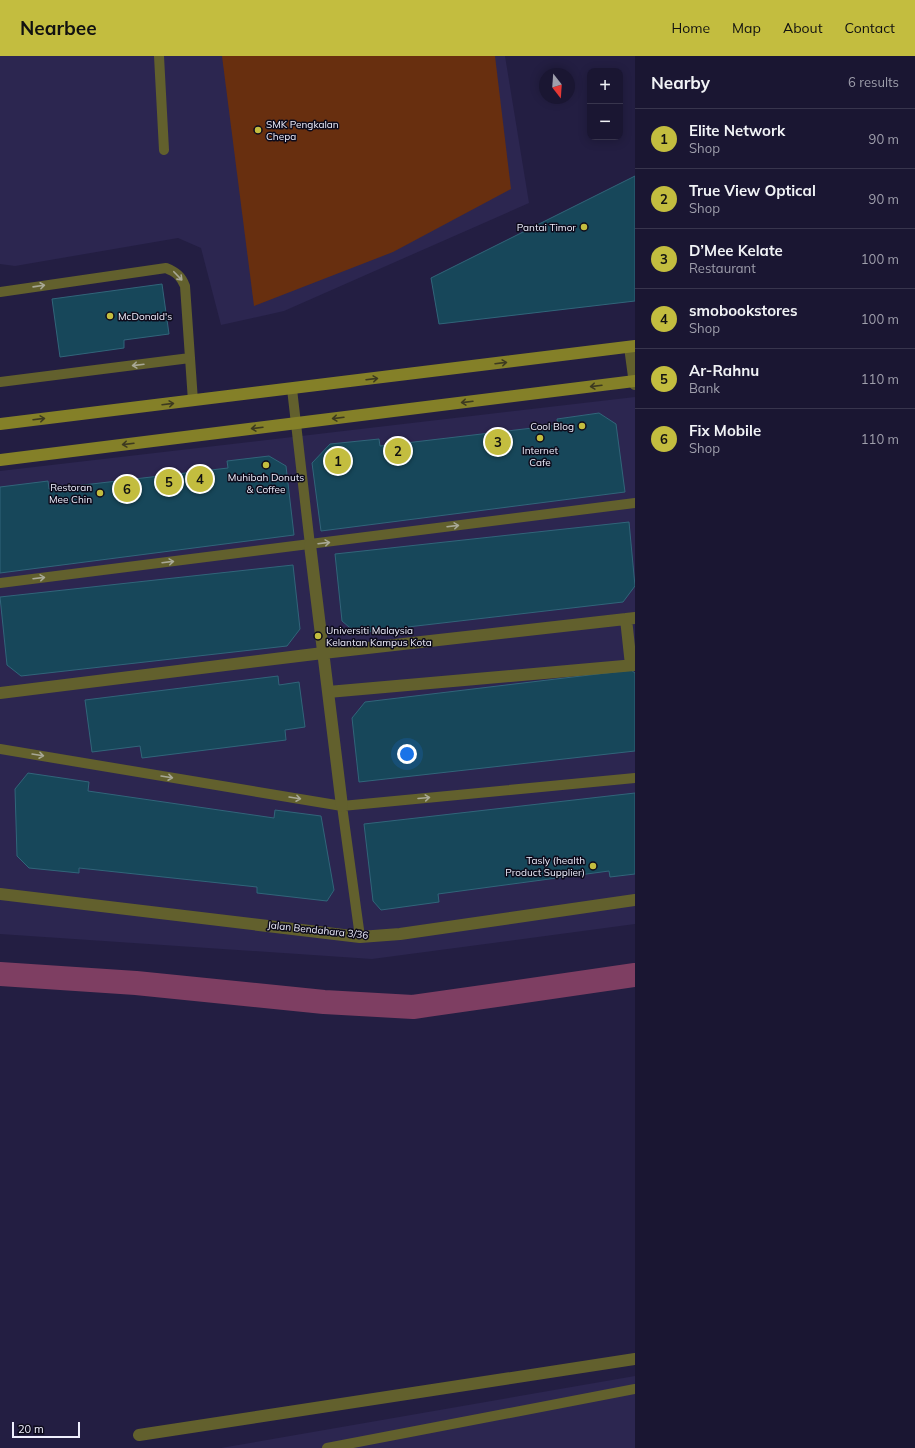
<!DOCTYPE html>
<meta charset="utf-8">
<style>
body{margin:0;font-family:Mulish,sans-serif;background:#231f3a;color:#f1f3f6}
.controls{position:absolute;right:12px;top:12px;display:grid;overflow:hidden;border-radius:8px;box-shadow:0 2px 10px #0003}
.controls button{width:36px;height:36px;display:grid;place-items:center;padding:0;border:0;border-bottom:1px solid #38354d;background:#1a1632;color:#f1f3f6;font:20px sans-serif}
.compass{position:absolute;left:539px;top:12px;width:36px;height:36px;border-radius:50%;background:#1a1632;box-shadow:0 2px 10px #0003;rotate:163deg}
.scale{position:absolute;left:12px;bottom:10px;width:68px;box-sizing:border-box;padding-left:4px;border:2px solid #efeffd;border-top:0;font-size:11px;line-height:14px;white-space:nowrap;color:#efeffd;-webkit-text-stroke:3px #0d0b1b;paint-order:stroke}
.you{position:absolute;left:407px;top:698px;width:14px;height:14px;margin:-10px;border:3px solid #fff;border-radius:50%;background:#1a73e8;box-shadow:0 0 0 6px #1a73e833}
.badge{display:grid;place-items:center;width:26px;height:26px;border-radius:50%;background:#c3bd3f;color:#111;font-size:13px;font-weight:700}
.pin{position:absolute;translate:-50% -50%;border:2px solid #fff;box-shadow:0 1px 4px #0006}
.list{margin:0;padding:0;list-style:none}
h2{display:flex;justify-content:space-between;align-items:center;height:52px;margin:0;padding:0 16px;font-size:17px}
h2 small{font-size:13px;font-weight:400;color:#9f9fac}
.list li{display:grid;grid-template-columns:26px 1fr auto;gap:12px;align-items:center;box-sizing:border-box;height:60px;padding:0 16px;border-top:1px solid #38354d}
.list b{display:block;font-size:15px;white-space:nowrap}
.list p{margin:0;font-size:13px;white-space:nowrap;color:#9f9fac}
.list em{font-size:13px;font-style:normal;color:#9f9fac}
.map{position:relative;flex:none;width:635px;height:1392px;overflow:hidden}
header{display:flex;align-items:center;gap:24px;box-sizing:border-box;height:56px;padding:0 20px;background:#c3bd3f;color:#111}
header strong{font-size:19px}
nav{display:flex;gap:22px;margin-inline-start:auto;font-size:14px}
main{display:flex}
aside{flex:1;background:#1a1632}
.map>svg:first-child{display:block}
.built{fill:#2c2650}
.green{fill:#682f0f}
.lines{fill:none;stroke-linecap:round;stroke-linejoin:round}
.canal{stroke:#7e3e62;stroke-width:24}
.building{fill:#17475a;stroke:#31657a}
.lane{stroke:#62602d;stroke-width:10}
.street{stroke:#62602d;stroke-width:12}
.secondary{stroke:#848028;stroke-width:12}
.oneway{stroke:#a8a895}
.oneway2{stroke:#3d3a20}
.poi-dot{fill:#c3bd3f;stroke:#0d0b1b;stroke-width:1.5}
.labels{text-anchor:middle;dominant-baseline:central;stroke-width:3;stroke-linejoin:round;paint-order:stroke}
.poi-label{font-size:10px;fill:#efeffd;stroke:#0d0b1b;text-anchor:end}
.street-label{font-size:10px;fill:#efeffd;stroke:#0d0b1b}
</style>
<header>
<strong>Nearbee</strong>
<nav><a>Home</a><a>Map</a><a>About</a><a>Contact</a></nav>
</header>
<main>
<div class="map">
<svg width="635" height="1392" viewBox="0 0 635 1392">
<rect width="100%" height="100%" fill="#231e42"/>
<path class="built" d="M0 0H505L529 147 284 255 221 269 201 192 178 182 15 210 0 208Z
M635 341V868L372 903 0 878V415Z
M635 1320V1392H221Z"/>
<path class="green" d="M222 0H495L511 133 393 196 254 250Z"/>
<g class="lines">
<path class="canal" d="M0 918 136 927 324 946 413 951 635 919"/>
</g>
<path class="building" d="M635 120V245L439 268 431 222Z
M162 228 169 278 124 284V292L60 301 52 243Z
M599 357 616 368 625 436 321 475 312 407 330 388 379 383 380 390 558 369 557 363Z
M269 400 286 410 294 479 0 517V431L48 425 49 433 228 412 227 405Z
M629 466 635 530 623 546 356 577 342 565 335 498Z
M293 509 300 573 287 590 21 620 7 609 0 541Z
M631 614 635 617V695L359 726 352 662 365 646Z
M278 620 279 629 299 626 305 671 285 674 286 684 142 702 140 690 92 696 85 644Z
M28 717 89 726 88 735 274 762 275 754 321 760 334 834 327 845 257 837V831L79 812V817L29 812 17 800 15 733Z
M635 737V818L610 821 609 815 438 838 439 846 381 854 373 845 364 768Z"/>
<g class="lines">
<path class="lane" d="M159 0 164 94
M0 236 166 212C176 216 181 220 185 230L193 345
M0 326 190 302
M292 333 310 489
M0 527 635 447
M0 693 342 750 635 722
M342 750 360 881
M327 1392 635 1333"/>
<path class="street" d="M630 291 635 328
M310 489 342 750
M626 563 631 609
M328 636 635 609
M0 637 323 597 635 562
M0 838 360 881 400 878 635 844
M139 1379 635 1303"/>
<path class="secondary" d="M0 368 635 290
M0 404 635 325"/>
</g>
<defs><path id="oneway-shaft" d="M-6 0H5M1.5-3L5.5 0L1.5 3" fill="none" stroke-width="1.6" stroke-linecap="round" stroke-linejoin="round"/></defs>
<g class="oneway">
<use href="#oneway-shaft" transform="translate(178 220) rotate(46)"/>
<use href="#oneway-shaft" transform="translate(39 230) rotate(-8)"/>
<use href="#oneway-shaft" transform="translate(138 309) rotate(173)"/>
<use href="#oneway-shaft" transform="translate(453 470) rotate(-7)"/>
<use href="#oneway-shaft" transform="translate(324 487) rotate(-7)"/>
<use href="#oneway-shaft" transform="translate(168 506) rotate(-7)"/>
<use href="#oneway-shaft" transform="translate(39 522) rotate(-7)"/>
<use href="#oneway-shaft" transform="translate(38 699) rotate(9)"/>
<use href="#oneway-shaft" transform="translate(167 721) rotate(9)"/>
<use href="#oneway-shaft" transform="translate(295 742) rotate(9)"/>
<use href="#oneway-shaft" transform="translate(424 742) rotate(-5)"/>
</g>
<g class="oneway2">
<use href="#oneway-shaft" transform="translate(501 307) rotate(-7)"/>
<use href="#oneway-shaft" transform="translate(372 323) rotate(-7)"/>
<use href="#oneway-shaft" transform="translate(596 330) rotate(173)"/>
<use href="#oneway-shaft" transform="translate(467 346) rotate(173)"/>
<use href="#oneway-shaft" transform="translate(168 348) rotate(-7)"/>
<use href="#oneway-shaft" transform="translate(338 362) rotate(173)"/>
<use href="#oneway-shaft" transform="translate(39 363) rotate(-7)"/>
<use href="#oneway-shaft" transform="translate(257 372) rotate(173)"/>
<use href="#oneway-shaft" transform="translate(128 388) rotate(173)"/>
</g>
<g class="poi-dot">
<circle cx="258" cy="74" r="4"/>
<circle cx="584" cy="171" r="4"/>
<circle cx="110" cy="260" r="4"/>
<circle cx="582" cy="370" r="4"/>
<circle cx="540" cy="382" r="4"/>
<circle cx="266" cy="409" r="4"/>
<circle cx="100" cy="437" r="4"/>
<circle cx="318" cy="580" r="4"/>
<circle cx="593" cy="810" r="4"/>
</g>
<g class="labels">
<g class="poi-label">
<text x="266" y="68" text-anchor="start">SMK Pengkalan<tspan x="266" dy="12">Chepa</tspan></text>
<text x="576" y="171">Pantai Timor</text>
<text x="118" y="260" text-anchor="start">McDonald's</text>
<text x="574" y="370">Cool Blog</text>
<text x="540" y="394" text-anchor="middle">Internet<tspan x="540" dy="12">Cafe</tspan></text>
<text x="266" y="421" text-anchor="middle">Muhibah Donuts<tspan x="266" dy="12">&amp; Coffee</tspan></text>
<text x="92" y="431">Restoran<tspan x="92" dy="12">Mee Chin</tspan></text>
<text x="326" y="574" text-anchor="start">Universiti Malaysia<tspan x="326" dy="12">Kelantan Kampus Kota</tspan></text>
<text x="585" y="804">Tasly (health<tspan x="585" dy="12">Product Supplier)</tspan></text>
</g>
<g class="street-label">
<text transform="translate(318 874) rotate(6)">Jalan Bendahara 3/36</text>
</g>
</g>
</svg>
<div class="controls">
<button>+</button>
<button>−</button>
</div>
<svg class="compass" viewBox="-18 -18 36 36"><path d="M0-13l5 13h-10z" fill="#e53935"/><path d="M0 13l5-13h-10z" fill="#9f9fac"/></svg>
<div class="scale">20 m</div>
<div class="you"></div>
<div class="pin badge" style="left:338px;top:405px">1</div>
<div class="pin badge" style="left:398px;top:395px">2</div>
<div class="pin badge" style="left:498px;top:386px">3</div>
<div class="pin badge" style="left:200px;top:423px">4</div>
<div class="pin badge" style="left:169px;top:426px">5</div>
<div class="pin badge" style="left:127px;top:433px">6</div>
</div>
<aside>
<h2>Nearby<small>6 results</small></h2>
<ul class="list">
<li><span class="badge">1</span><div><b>Elite Network</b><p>Shop</p></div><em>90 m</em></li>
<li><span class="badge">2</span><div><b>True View Optical</b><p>Shop</p></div><em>90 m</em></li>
<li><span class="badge">3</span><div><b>D’Mee Kelate</b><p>Restaurant</p></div><em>100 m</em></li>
<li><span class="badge">4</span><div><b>smobookstores</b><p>Shop</p></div><em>100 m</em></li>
<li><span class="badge">5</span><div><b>Ar-Rahnu</b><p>Bank</p></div><em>110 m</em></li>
<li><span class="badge">6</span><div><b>Fix Mobile</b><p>Shop</p></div><em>110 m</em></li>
</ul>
</aside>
</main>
